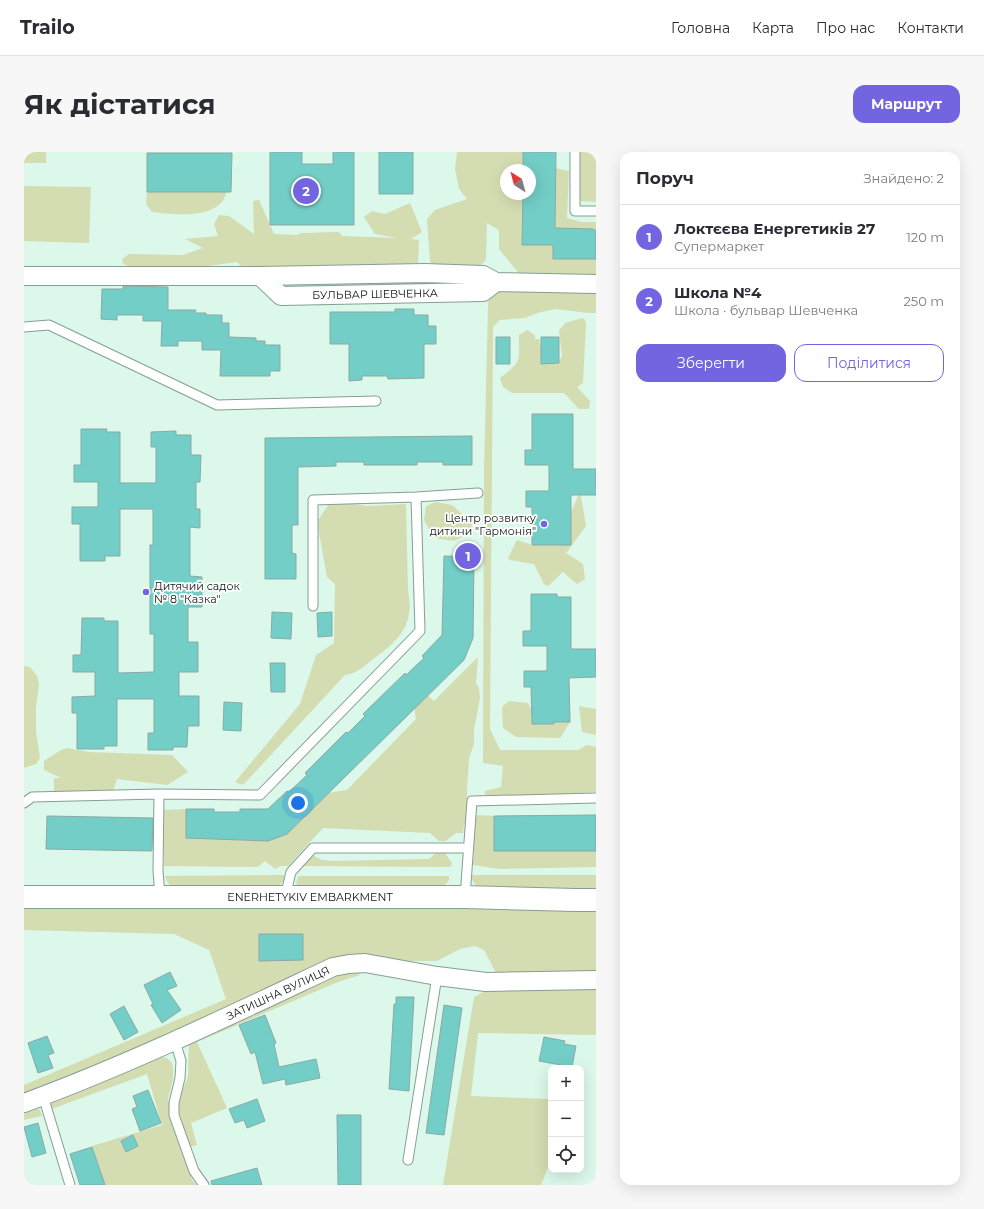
<!DOCTYPE html>
<html lang="uk">
<meta charset="utf-8">
<style>
body{margin:0;font-family:Montserrat,sans-serif;background:#f7f7f7;color:#2b2b33}
.controls{position:absolute;right:12px;bottom:12px;display:grid;overflow:hidden;border-radius:8px;box-shadow:0 4px 16px #0002}
.controls button{width:36px;height:36px;display:grid;place-items:center;padding:0;border:0;border-bottom:1px solid #e1e1e2;background:#fff;color:#2b2b33;font:20px sans-serif}
.compass{position:absolute;left:476px;top:12px;width:36px;height:36px;border-radius:50%;background:#fff;box-shadow:0 4px 16px #0002;rotate:324deg}
.you{position:absolute;left:274px;top:651px;width:14px;height:14px;margin:-10px;border:3px solid #fff;border-radius:50%;background:#1a73e8;box-shadow:0 0 0 6px #1a73e833}
.badge{display:grid;place-items:center;width:26px;height:26px;border-radius:50%;background:#7364df;color:#fff;font-size:13px;font-weight:700}
.pin{position:absolute;translate:-50% -50%;border:2px solid #fff;box-shadow:0 1px 4px #0006}
.list{margin:0;padding:0;list-style:none}
h2{display:flex;justify-content:space-between;align-items:center;height:52px;margin:0;padding:0 16px;font-size:17px}
h2 small{font-size:13px;font-weight:400;color:#7c7c81}
.list li{display:grid;grid-template-columns:26px 1fr auto;gap:12px;align-items:center;box-sizing:border-box;height:64px;padding:0 16px;border-top:1px solid #e1e1e2}
.list b{display:block;font-size:15px;white-space:nowrap}
.list p{margin:0;font-size:13px;white-space:nowrap;color:#7c7c81}
.list em{font-size:13px;font-style:normal;color:#7c7c81}
.actions{display:flex;gap:8px;padding:12px 16px}
.actions a{flex:1;padding:9px 0;border:1px solid #7364df;border-radius:12px;text-align:center;font-size:14px;color:#7364df}
.actions .main{background:#7364df;color:#fff}
.icon{flex:none;width:22px;height:22px;fill:none;stroke:currentColor;stroke-width:2;stroke-linecap:round;stroke-linejoin:round}
.map{position:relative;flex:none;width:572px;height:1033px;overflow:hidden;border-radius:12px}
header{display:flex;align-items:center;gap:24px;box-sizing:border-box;height:56px;padding:0 20px;background:#fff;border-bottom:1px solid #e1e1e2}
header strong{font-size:19px}
nav{display:flex;gap:22px;margin-inline-start:auto;font-size:14px}
.intro{display:flex;align-items:center;justify-content:space-between;box-sizing:border-box;height:96px;padding:0 24px}
h1{margin:0;font-size:28px}
.button{padding:10px 18px;border-radius:12px;background:#7364df;color:#fff;font-size:14px;font-weight:700}
main{display:flex;gap:24px;padding:0 24px}
aside{flex:1;background:#fff;border-radius:12px;box-shadow:0 4px 16px #0002}
.map>svg:first-child{display:block}
.green{fill:#d4dcb2}
.building{fill:#73cec7;stroke:#8aa9a6}
.lines{fill:none;stroke-linecap:round;stroke-linejoin:round}
.lane-casing{stroke:#859f92;stroke-width:11}
.street-casing{stroke:#859f92;stroke-width:20}
.secondary-casing{stroke:#859f92;stroke-width:24}
.lane{stroke:#fff;stroke-width:9}
.street{stroke:#fff;stroke-width:18}
.secondary{stroke:#fff;stroke-width:22}
.poi-dot{fill:#7364df;stroke:#fff;stroke-width:1.5}
.labels{text-anchor:middle;dominant-baseline:central;stroke-width:3.5;stroke-linejoin:round;paint-order:stroke}
.street-label{font-size:11px;fill:#0c1611;stroke:#fff}
.poi-label{font-size:11px;fill:#0c1611;stroke:#fff;text-anchor:end}
</style>
<header>
<strong>Trailo</strong>
<nav><a>Головна</a><a>Карта</a><a>Про нас</a><a>Контакти</a></nav>
</header>
<div class="intro"><h1>Як дістатися</h1><a class="button">Маршрут</a></div>
<main>
<div class="map">
<svg width="572" height="1033" viewBox="0 0 572 1033">
<rect width="100%" height="100%" fill="#dbf8ea"/>
<path class="green" d="M0 0H22V11H0Z
M433 0H499V18H482V42H499L498 93H529V107H572V124H497L475 97V78L463 71 462 108 454 116H422L419 112 407 113 406 109 403 67 411 58 443 47 435 37 431 17Z
M556 0H572V50L556 49Z
M531 16 545 19 543 66 558 70H572V78H569V77L531 78Z
M0 34 67 35 65 91 0 89Z
M123 40H203C201 43 200 48 197 51 181 67 148 62 128 60L122 52Z
M235 48 250 82 274 83 276 81 315 80 318 84 373 86 351 82 340 65 348 59 361 62 386 51 398 80 387 87 395 88 394 112 386 111 379 116H219L213 110 178 115 166 114H104L99 112 98 107 105 102 159 103 179 96 161 87 194 84 190 72 195 63 205 64 230 82 229 49Z
M472 135 572 138V161H564L532 157 513 161 501 166 476 168 469 175 466 577 476 598H554L563 593 572 595V640L461 646V639L477 635 479 614 459 611 460 318 464 154 465 140Z
M559 166 562 170 559 231 553 235 566 249 565 257H555L540 241H488L479 235 476 226C498 209 495 210 495 183L503 178 511 183V187H515L520 211H534L538 204 535 179 541 171Z
M556 339 562 374 542 401 559 412 561 427 553 432 539 420 524 434 520 432 510 412 486 408 484 406 493 388 508 393 538 382Z
M307 349 344 354 382 352 384 439C391 474 374 489 348 508 338 516 333 521 321 523L219 633 211 630 276 552 292 503 310 491 311 432 303 425 293 370Z
M412 350 428 353 448 371 447 381 430 389 410 386 400 368 402 354Z
M454 505 452 531 455 536 456 546 450 577V592L445 606 443 638 444 672 440 673 439 681H432L422 689H415L406 681 299 676 264 714H256L251 717 241 709 234 715 140 714 139 658 162 657V686L176 687 191 679 202 678 214 688 243 689 258 683 303 641 323 638 392 567C389 553 391 550 402 542L410 549Z
M0 514 6 515 13 524 15 532 12 555V580L16 606 12 612 0 616Z
M485 549 504 551 507 558 508 572H530V570H546L536 586 492 585 479 576 478 555Z
M555 554 572 557V583L558 580Z
M43 596 65 600 148 603 164 620 143 633 93 627 88 642 30 641V626H37L20 618V609L37 598Z
M452 663 470 664V699H572V715L476 717 449 713Z
M420 700 428 711 427 715 276 714 279 710 290 704 298 708 309 709 405 707 412 701Z
M260 723V729L254 734 149 736 144 731 141 724Z
M445 723H572V737L470 738 453 735Z
M275 724H425V728L421 733 414 735H274L272 730Z
M0 752H419L572 758V822L472 821 460 798 451 794 436 797 413 809H377L362 807 220 851 0 946V933L202 847 185 798 150 782 0 778Z
M335 817 336 823 314 830 173 890 203 956 167 971 173 993 165 995 154 957V948L164 925 165 887 294 826Z
M473 833 572 834V883L454 881 447 944 527 947V1008L517 1033H419L450 845Z
M135 904 143 906 148 911 149 917V927L144 947 168 1028 173 1033H81L68 994 138 973 123 922 25 958V955L29 948Z
M15 956 18 964 0 968V962Z"/>
<path class="building" d="M246 0H278V12H309V0H330V73H246Z
M355 0H389V42H355Z
M499 0H532L531 76 569 77V78H572V107H529V93H498L499 42H506V18H499Z
M123 1H208L207 40H123Z
M99 134 144 135V158H172L171 161H182V163H198V171H205V185L232 186V189H241V193H256V219H246V224H196L197 198H178V189H154V194H137L138 169H119V163H93V168L77 167 78 137H99Z
M371 157H390V163H404V174H412V192H400V226L364 227 363 224H338V228L325 229V192H306V160H371Z
M472 185H486V212H472Z
M517 185H535V211L517 212Z
M508 262H549V317H572V343H547V393H508V355H502V339H525V313H501V298H508Z
M57 277H83L82 280H96V331H132V295H127V280L152 279V283H167V303H177L176 330H172V357H176V376L166 375V424L178 425V455H164V490H174V520H155V544H175V574H164L163 595H149V598H124V581H130V547H93V594H80V597H53V561H48V545L71 544V520H49V503H57L58 466H80V469H94V521L130 520V482H126V393H129V357H96V404H81V409H56V372H48V355H74V330H50V313H57Z
M448 284V313H419V310H393V313H340V310H312V314L274 315V373H268V401L272 402V427H241V286Z
M420 404 450 405 449 486 440 508 263 682 244 689 162 686V657H190V660H216V657H244L263 639 265 640 283 623 281 621 322 580 324 581 341 564 339 562 381 521 382 523 400 506 398 504 418 483Z
M507 442H533V445H547V497H572V525L545 526 546 570H530V572H508L507 535H500V519H523V494H499V479H507Z
M248 460 268 461 267 487 247 486Z
M308 460V484L294 485 293 461Z
M246 511H261V540H247Z
M200 550 218 551 217 579 199 578Z
M572 663V699H470V664Z
M23 664 129 666 128 699 22 697Z
M235 782H279V808L235 809Z
M146 820 153 834 143 838 157 858 138 871 127 853 129 852 120 833Z
M372 845H390L385 939 365 937 370 852H372Z
M420 853 438 856 420 983 402 981Z
M100 854 114 880 100 888 86 862Z
M241 863 252 891 250 892 255 915 292 907 296 926 262 933 261 927 239 932 231 900 227 902 215 873Z
M23 884 30 901 24 903 29 916 14 921 4 891Z
M520 885 541 889 540 892 552 894 548 915 515 909Z
M124 938 137 971 116 979 108 957 113 955 109 944Z
M233 947 241 969 223 976 220 968 211 971 205 957Z
M313 963H337V1033H314Z
M14 971 22 1001 8 1005 0 975Z
M109 983 114 994 102 1000 97 989Z
M68 995 81 1033H56L46 1002Z
M233 1016 238 1033H188L187 1029Z"/>
<g class="lines">
<g class="lane-casing">
<path id="lane" d="M551 0V59H572
M0 175 25 173 193 253 352 249
M289 454V348L392 345
M0 651 8 645 135 642
M136 744 134 719 135 642 236 643 396 479 392 345 454 341
M261 745 267 720 289 696H444
M441 745 448 649 572 646
M151 889 157 909 156 926 150 951V963L170 1019 180 1033
M19 944 46 1033
M384 1008 413 824"/>
</g>
<g class="street-casing">
<path id="street" d="M0 124H236L401 121 459 123 472 130 572 132
M236 124 257 144 459 140 472 130
M0 951C106 912 207 863 309 815L325 812 341 811 413 824 462 830 572 828"/>
</g>
<g class="secondary-casing">
<path id="secondary" d="M0 745H441L551 748H572"/>
</g>
<use href="#lane" class="lane"/>
<use href="#street" class="street"/>
<use href="#secondary" class="secondary"/>
</g>
<g class="poi-dot">
<circle cx="520" cy="372" r="4"/>
<circle cx="122" cy="440" r="4"/>
</g>
<g class="labels">
<g class="street-label">
<text transform="translate(351 142) rotate(-1)">БУЛЬВАР ШЕВЧЕНКА</text>
<text x="286" y="745">ENERHETYKIV EMBARKMENT</text>
<text transform="translate(254 841) rotate(-25)">ЗАТИШНА ВУЛИЦЯ</text>
</g>
<g class="poi-label">
<text x="512" y="366">Центр розвитку<tspan x="512" dy="13">дитини "Гармонія"</tspan></text>
<text x="130" y="434" text-anchor="start">Дитячий садок<tspan x="130" dy="13">№ 8 "Казка"</tspan></text>
</g>
</g>
</svg>
<div class="controls">
<button>+</button>
<button>−</button>
<button><svg class="icon" aria-label="locate" viewBox="0 0 24 24"><circle cx="12" cy="12" r="6"/><path d="M12 2v4M12 18v4M2 12h4M18 12h4"/></svg></button>
</div>
<svg class="compass" viewBox="-18 -18 36 36"><path d="M0-13l5 13h-10z" fill="#e53935"/><path d="M0 13l5-13h-10z" fill="#7c7c81"/></svg>
<div class="you"></div>
<div class="pin badge" style="left:444px;top:404px">1</div>
<div class="pin badge" style="left:282px;top:39px">2</div>
</div>
<aside>
<h2>Поруч<small>Знайдено: 2</small></h2>
<ul class="list">
<li><span class="badge">1</span><div><b>Локтєєва Енергетиків 27</b><p>Супермаркет</p></div><em>120 m</em></li>
<li><span class="badge">2</span><div><b>Школа №4</b><p>Школа · бульвар Шевченка</p></div><em>250 m</em></li>
</ul>
<div class="actions"><a class="main">Зберегти</a><a>Поділитися</a></div>
</aside>
</main>
